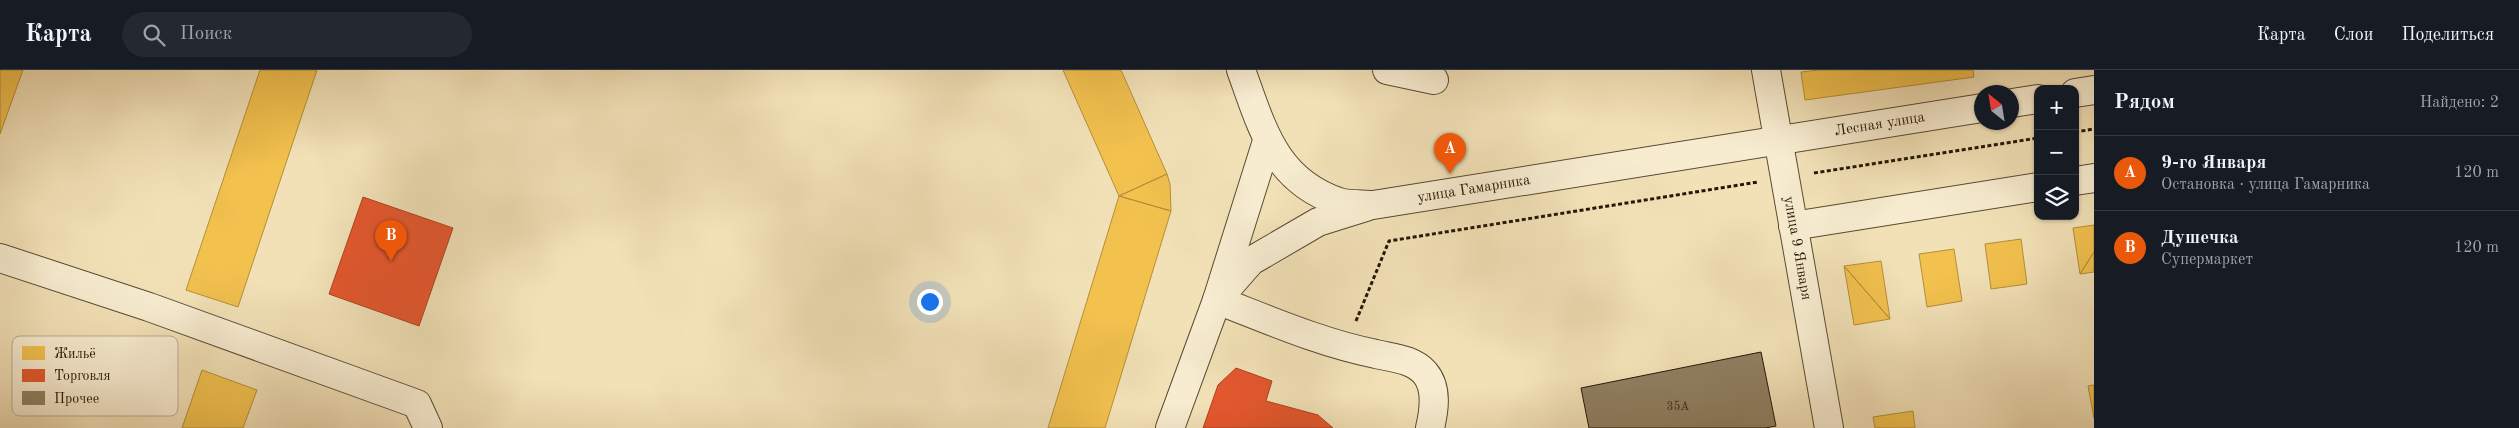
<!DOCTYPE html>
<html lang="ru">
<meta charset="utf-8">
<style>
body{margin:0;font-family:"Old Standard TT",serif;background:#242831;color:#f1f3f6}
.controls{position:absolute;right:15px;top:15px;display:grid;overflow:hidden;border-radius:10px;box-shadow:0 1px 4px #0004}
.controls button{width:45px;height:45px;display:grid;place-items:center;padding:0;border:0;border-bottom:1px solid #363941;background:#171b24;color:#f1f3f6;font:25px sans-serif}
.compass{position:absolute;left:1974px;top:15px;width:45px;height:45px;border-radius:50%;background:#171b24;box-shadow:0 1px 4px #0004;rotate:330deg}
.you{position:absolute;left:929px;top:231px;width:18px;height:18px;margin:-12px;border:4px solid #fff;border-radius:50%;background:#1a73e8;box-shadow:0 0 0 8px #1a73e833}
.badge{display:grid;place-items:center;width:32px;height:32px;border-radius:50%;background:#ea580c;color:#fff;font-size:16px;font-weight:700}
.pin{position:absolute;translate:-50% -41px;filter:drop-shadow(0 1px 2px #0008)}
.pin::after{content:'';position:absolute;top:26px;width:18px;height:15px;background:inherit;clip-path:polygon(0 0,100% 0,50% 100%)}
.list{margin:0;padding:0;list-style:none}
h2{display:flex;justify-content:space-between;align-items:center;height:65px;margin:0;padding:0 20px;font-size:21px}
h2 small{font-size:16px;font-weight:400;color:#9ea1a6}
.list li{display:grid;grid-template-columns:32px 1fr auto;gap:15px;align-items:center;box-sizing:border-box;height:75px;padding:0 20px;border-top:1px solid #363941}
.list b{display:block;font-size:19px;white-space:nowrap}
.list p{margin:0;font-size:16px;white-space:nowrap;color:#9ea1a6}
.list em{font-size:16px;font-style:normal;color:#9ea1a6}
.icon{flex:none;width:28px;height:28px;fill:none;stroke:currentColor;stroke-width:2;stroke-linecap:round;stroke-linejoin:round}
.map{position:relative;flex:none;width:2094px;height:358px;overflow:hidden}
header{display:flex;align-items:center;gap:30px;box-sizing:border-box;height:70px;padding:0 25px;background:#171b24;border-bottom:1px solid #363941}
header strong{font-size:24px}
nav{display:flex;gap:28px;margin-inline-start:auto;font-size:18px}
.search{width:350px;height:45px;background:#242831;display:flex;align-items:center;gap:12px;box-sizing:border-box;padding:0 18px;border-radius:28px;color:#9ea1a6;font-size:19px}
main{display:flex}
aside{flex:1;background:#171b24}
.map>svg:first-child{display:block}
.homes{fill:#f2c14e;stroke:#b48e38}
.shops{fill:#e4572e;stroke:#a42}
.building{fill:#8f8062;stroke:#241706}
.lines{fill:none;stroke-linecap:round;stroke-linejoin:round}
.minor-casing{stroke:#584a32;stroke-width:30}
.path{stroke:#241706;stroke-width:3;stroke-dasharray:4 2.5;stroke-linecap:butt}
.minor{stroke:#f7ecd0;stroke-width:28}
.labels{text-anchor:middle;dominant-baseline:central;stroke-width:5;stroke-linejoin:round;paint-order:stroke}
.number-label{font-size:12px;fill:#3f311d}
.street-label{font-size:15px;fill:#241706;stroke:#f7ecd0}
.key{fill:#f7ecd0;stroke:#b8ac93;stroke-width:1}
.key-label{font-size:14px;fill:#241706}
</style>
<header>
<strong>Карта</strong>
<div class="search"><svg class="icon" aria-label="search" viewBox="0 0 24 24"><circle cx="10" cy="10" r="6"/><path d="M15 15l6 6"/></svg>Поиск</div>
<nav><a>Карта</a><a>Слои</a><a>Поделиться</a></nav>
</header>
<main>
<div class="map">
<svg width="2094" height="358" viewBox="0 0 2094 358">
<rect width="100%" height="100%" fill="#f2e1b7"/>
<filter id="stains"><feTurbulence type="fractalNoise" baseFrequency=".004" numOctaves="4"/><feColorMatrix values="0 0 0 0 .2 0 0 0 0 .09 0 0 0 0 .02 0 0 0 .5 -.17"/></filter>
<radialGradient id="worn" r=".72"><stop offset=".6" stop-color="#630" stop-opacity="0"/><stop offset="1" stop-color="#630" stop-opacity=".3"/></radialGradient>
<path class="homes" d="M0 0H23L0 64Z
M260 0H317L238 237 186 220Z
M1063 0H1121L1167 104 1119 126Z
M1819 0H1973L1974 7 1805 30 1801 2Z
M1167 104 1170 114 1171 141 1119 126Z
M1119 126 1171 141 1105 358H1048Z
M2094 155V182L2080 204 2073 158Z
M2021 169 2027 214 1991 219 1985 174Z
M1954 179 1962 231 1927 237 1919 184Z
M2094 182V202L2080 204Z
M1881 191 1890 249 1844 196Z
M1844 196 1890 249 1854 255Z
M202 300 257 320 243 358H182Z
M2094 315V348L2088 316Z
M1913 341 1915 358H1875L1873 347Z"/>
<path class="shops" d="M363 127 453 158 419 256 329 224Z
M1236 298 1272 311 1266 331 1318 345 1333 358H1203L1218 315Z"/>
<path class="building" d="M1761 282 1776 356 1765 358H1589L1581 318Z"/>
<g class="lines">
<g class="minor-casing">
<g id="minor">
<path id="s1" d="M1241 0C1262 57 1274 110 1339 132 1349 135 1362 134 1373 135L1982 38"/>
<path d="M1387 0 1434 10"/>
<path id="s2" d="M1766 0 1829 358"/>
<path d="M2075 23 2094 20"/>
<path d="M2012 33 2038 29"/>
<path d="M2075 111 2094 108"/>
<path d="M1366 137 1318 152 1251 191 1217 230C1269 250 1321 273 1376 284 1393 288 1413 289 1425 303 1438 318 1434 341 1430 358"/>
<path d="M1793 156 2038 117"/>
<path d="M0 188 149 237 417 334 428 358"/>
<path d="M1170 358 1217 230 1267 71"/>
</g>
</g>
<path class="path" d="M2075 62 2094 59
M1814 103 2038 68
M1356 251 1389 171 1758 112"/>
<use href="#minor" class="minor"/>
</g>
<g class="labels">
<g class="number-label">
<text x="1678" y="337">35А</text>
</g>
<g class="street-label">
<text stroke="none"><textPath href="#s1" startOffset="719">Лесная улица</textPath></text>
<text stroke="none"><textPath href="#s1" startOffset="308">улица Гамарника</textPath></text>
<text stroke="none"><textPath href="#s2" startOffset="181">улица 9 Января</textPath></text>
</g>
</g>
<rect x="12" y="266" width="166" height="80" rx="8" class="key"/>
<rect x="22" y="276" width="23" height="14" fill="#f2c14e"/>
<rect x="22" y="299" width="23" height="13" fill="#e4572e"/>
<rect x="22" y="321" width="23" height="14" fill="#8f8062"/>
<g class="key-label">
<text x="54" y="288">Жильё</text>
<text x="54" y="310">Торговля</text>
<text x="54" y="333">Прочее</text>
</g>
<rect width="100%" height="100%" filter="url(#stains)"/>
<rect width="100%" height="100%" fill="url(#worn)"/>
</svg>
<div class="controls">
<button>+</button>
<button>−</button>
<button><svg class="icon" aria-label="layers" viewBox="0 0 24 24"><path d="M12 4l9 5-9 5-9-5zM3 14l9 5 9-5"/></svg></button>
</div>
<svg class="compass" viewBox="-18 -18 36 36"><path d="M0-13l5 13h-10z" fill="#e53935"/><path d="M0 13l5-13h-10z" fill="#9ea1a6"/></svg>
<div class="you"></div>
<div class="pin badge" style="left:1450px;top:104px">A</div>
<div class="pin badge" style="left:391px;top:191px">B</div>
</div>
<aside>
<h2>Рядом<small>Найдено: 2</small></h2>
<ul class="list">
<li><span class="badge">A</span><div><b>9-го Января</b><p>Остановка · улица Гамарника</p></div><em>120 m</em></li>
<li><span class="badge">B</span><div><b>Душечка</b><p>Супермаркет</p></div><em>120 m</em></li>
</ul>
</aside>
</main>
